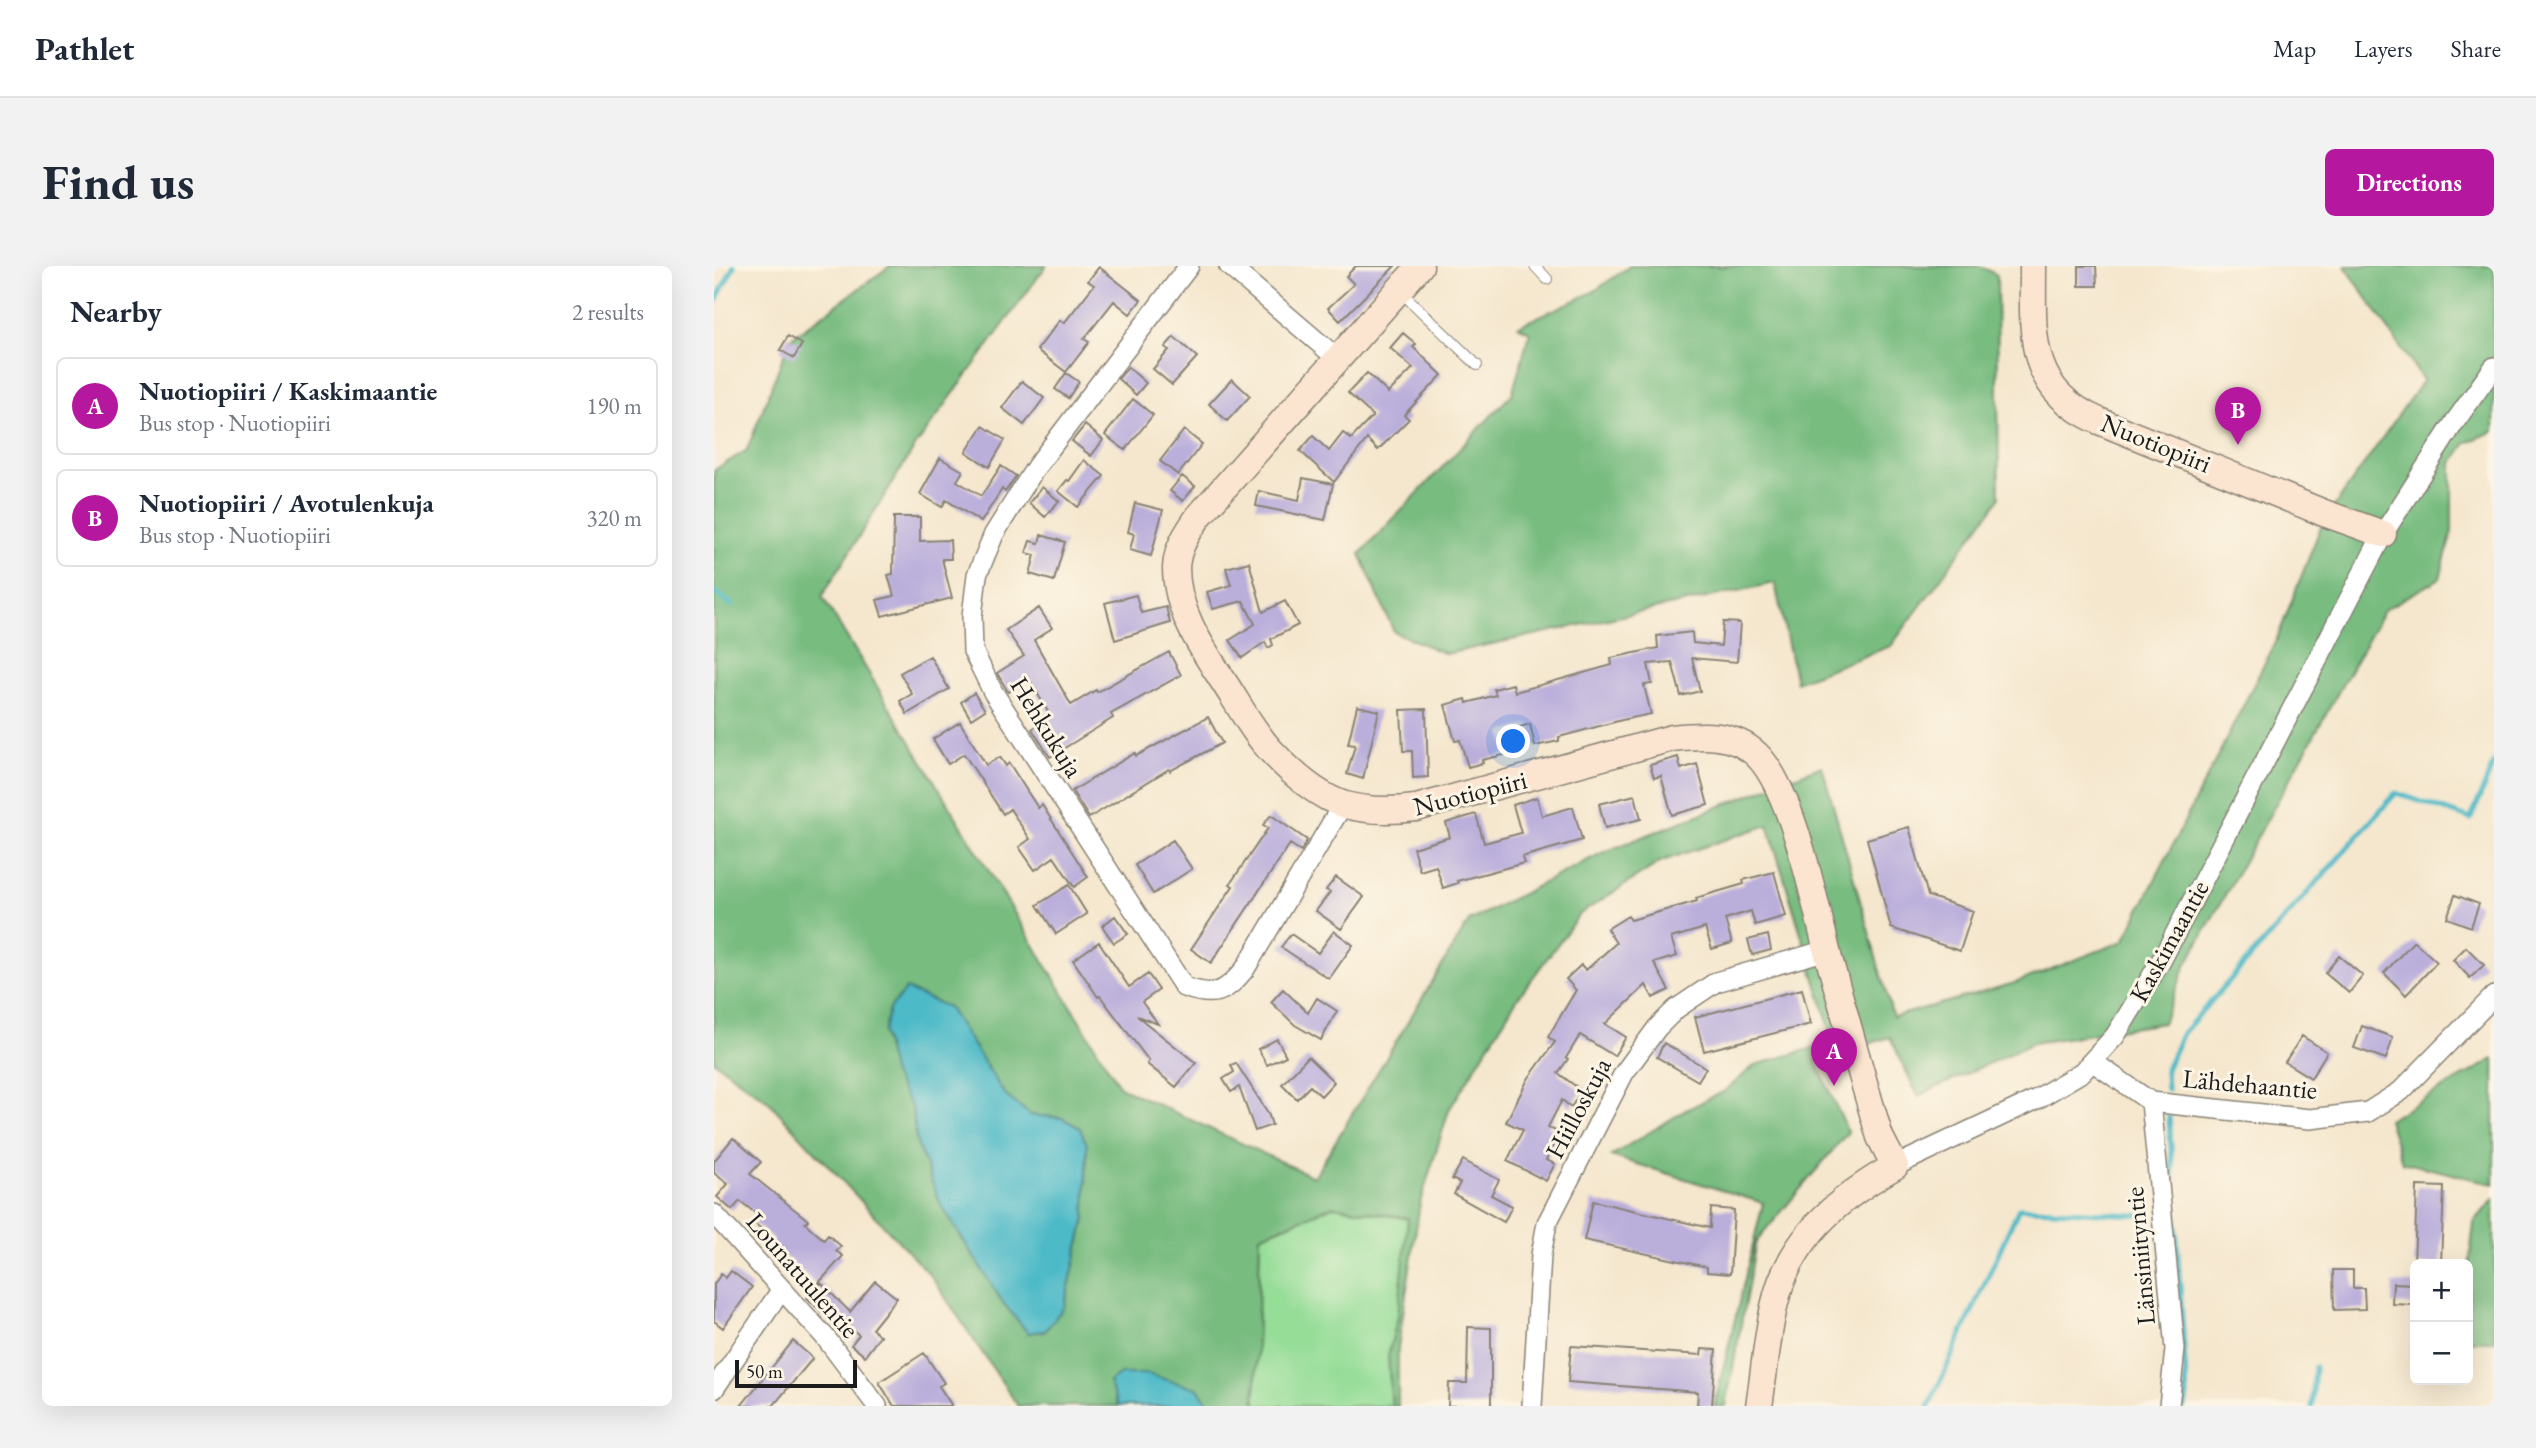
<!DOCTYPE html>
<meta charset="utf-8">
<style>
body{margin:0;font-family:"EB Garamond",serif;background:#f2f2f3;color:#1f2937}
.controls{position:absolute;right:21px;bottom:21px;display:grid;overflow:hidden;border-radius:10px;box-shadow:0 7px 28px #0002}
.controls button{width:63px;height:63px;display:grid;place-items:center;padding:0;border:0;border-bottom:2px solid #e0e1e3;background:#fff;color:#1f2937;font:35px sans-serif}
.scale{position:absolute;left:21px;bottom:18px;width:122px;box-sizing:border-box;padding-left:7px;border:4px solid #1c1c1c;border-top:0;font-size:19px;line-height:24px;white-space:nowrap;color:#1c1c1c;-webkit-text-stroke:5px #fcf5e5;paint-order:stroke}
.you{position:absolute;left:800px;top:476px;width:24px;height:24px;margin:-18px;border:5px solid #fff;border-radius:50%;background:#1a73e8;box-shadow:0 0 0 10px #1a73e833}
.badge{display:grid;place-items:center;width:46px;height:46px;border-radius:50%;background:#b5179e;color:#fff;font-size:23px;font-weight:700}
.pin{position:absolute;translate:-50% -58px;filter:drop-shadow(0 2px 4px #0008)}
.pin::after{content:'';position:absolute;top:37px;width:24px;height:21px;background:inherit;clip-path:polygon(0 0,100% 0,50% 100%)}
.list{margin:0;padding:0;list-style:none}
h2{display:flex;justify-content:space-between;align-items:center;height:91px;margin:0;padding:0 28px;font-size:30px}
h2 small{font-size:23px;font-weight:400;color:#747a83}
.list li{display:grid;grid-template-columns:46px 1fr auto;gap:21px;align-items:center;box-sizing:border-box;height:98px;margin:0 14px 14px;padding:0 14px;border:2px solid #e0e1e3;border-radius:10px}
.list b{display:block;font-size:26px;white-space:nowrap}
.list p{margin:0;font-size:23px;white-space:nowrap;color:#747a83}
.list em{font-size:23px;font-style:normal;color:#747a83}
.map{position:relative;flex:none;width:1780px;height:1140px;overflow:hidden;border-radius:10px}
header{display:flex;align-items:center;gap:42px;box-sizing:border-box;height:98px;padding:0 35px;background:#fff;border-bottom:2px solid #e0e1e3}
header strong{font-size:33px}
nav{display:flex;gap:38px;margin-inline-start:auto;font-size:24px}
.intro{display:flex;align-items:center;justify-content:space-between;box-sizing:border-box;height:168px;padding:0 42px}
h1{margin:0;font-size:49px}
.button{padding:18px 32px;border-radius:10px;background:#b5179e;color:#fff;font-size:24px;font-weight:700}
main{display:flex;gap:42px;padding:0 42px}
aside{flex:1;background:#fff;border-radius:10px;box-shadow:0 7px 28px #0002}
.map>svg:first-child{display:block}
.green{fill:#96dd98;stroke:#597c5a;stroke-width:2}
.forest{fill:#78bc80;stroke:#4a6c4e;stroke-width:2;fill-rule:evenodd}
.water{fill:#4ebac8;stroke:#356b72;stroke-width:2}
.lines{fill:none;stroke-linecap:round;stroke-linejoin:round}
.stream{stroke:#4ebac8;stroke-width:5}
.building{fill:#baaedb}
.lane-casing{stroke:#888275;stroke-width:12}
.street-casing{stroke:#888275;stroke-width:22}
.secondary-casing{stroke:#888275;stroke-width:29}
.lane{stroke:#fff;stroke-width:10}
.street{stroke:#fff;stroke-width:19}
.secondary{stroke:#fce5d0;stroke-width:26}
.labels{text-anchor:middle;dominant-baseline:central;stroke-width:6;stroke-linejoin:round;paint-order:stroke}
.street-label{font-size:26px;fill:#1c1c1c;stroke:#fcf5e5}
</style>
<header>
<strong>Pathlet</strong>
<nav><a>Map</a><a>Layers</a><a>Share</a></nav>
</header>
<div class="intro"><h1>Find us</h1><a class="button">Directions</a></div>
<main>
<aside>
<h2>Nearby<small>2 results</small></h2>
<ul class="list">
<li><span class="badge">A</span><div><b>Nuotiopiiri / Kaskimaantie</b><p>Bus stop · Nuotiopiiri</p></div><em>190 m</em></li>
<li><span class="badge">B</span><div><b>Nuotiopiiri / Avotulenkuja</b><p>Bus stop · Nuotiopiiri</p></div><em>320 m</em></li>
</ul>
</aside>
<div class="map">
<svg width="1780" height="1140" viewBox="0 0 1780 1140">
<rect width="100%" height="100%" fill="#fcf5e5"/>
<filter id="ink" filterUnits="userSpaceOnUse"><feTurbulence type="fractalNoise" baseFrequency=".0143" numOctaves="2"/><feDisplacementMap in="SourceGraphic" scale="14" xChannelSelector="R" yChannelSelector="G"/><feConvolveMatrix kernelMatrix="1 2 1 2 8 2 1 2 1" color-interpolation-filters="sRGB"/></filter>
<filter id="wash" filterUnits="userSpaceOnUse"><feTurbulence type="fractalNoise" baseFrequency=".00686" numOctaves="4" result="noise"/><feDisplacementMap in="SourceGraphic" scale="28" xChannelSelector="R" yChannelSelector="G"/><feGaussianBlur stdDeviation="1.57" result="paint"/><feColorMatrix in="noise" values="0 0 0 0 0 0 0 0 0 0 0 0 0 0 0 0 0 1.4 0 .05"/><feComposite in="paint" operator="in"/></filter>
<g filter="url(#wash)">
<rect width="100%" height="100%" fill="#f5e7ce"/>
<path class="green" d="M619 940 695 953 684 1050 674 1090 678 1140H544L540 1133 542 1116 546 970Z"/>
<path class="forest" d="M176 0H332L200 182 108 330 406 821 600 911 755 655 888 587 1108 500 1179 751 1301 717 1410 675 1562 375 1608 258 1709 114 1631 0H1780V165L1752 177 1738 197V265L1726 312 1670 344 1472 699 1449 757 1319 777 1204 830 1176 771 1102 795 1134 866 1042 976 1012 1140H1000L1049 937 897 890 972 844 1011 825 1041 799 1120 776 1054 559 948 595 866 648 803 733 735 844 706 937 684 1081V1140H678L674 1090 684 1050 694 952 619 940 546 970 542 1116 540 1133 544 1140H497L483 1122 396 1116 404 1140H304L217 1010 54 835 0 795V204L33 184 76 73ZM234 741 292 830 317 849 348 852 371 953 350 1041 290 1038 227 939 203 877 198 842Z
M916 0H1266L1283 9 1285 233 1177 380 1082 416 1061 317 732 388 680 366 646 288 798 128 816 66 804 60 879 26Z
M1780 793V918L1688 896 1674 854Z
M1780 933V1075H1754V1009L1760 956Z"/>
<path class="water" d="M192 723 234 741 292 830 317 849 348 852 366 862 373 879 371 953 350 1041 331 1065 314 1067 290 1038 227 939 203 877 198 842 179 809 169 767 175 743Z
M407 1108H433L483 1122 497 1140H404L395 1116Z"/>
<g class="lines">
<path class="stream" d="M0 38 20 0
M0 325 18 339
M1453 824 1452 803 1469 767 1682 527 1757 553 1780 496
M1455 851 1473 1129 1471 1140
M1215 1140 1305 942 1435 950
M1598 1140 1601 1101"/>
</g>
<g id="blocks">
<path class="building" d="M642 0H681L626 55 614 42 640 18 632 10Z
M1365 0H1382L1383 20H1365Z
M385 1 427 34 416 48 400 35 370 73 375 76 352 106 323 84 346 54 350 57 380 19 374 15Z
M689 67 702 78 699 81 728 109 690 149 695 153 664 184 653 173 620 216 586 185 599 170 615 185 629 167 637 173 659 150 634 127 653 107 674 127 699 102 676 82Z
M74 70 88 78 80 92 66 84Z
M460 71 483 91 458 119 439 103 455 84 451 81Z
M414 101 432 117 422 129 404 113Z
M352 107 365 116 354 132 341 123Z
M518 113 536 130 513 155 495 138Z
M308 115 330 132 310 159 288 142Z
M419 133 439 149 411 184 391 169Z
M371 159 389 174 377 190 358 175Z
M269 160 291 174 275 201 252 186Z
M470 164 488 178 464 209 446 195Z
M226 192 249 205 243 215 267 230 287 200 302 210 291 226 288 223 267 256 232 234 228 241 206 228Z
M370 194 390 210 364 241 344 225 353 214 355 215Z
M468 210 481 220 469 235 456 225Z
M589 212 619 218 611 254 542 240 545 225 585 234Z
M328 221 345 235 331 251 315 237Z
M421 237 449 244 437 290 416 284 420 268 414 266Z
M180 251H206V275L236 274 237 293H228L238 332 168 350 163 334 180 330 174 309 179 308Z
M327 269 351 276 340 315 316 308 321 289 312 287 316 275 325 277Z
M535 296 549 346 571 335 584 359 557 373 559 379 554 382 551 376 528 392 516 374 541 358 529 335 499 343 493 326 517 319 512 302Z
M422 329 427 347 452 341 456 357 401 374 391 337Z
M325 342 338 362 320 374 357 439 382 424 383 426 455 386 467 409 397 448 399 452 336 491 318 463 337 451 315 413 294 426 283 407 310 390 292 364Z
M1009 356 1026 357 1023 396 978 392 986 425 967 430 958 396 934 398 938 418 930 419 937 448 908 454 845 471V475L821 480 816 458 788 466 794 488 768 494 769 497 754 501 746 474 741 475 731 439 752 433 753 437 782 429 780 423 799 418 801 426 898 399 897 392 944 382 943 370 978 366 979 377 1007 380Z
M216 390 235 423 193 448 186 435 198 428 186 407Z
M260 427 271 444 257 453 247 436Z
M643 440 665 445 649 513 633 508 641 479 634 478Z
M712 443 714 511 699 512 698 485H689L687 444Z
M494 451 508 477 456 505 455 503 375 552 358 525 421 487 422 490Z
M246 456 272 499 286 491 292 500 295 497 324 542 328 539 374 611 360 621 340 591 321 604 305 581 316 573 296 543 289 548 250 488 234 498 219 473Z
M964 491 967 503 983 498 994 539 958 549 947 510 940 512 936 499Z
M921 529 927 553 891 562 885 538Z
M823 531 828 550 859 541 868 574 808 591 810 597 743 615 744 617 729 622 722 600 706 605 699 582 736 571 732 557 762 548 770 577 807 567 799 539Z
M557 549 593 574 587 585 576 578 497 697 477 683 519 620 516 618 554 562 549 559Z
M1195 561 1214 630 1259 645 1246 685 1177 662 1153 573Z
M459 574 478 603 439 628 421 599Z
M1060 606 1072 650 1041 659 1037 645 1011 653 1018 677 998 683 991 662 957 672 963 690 940 697 955 724 939 732 932 719 891 758 912 771 900 790 866 769 852 792 854 793 844 807 868 825 857 841 848 834 834 861 845 867 832 894 841 898 832 915 793 895 809 864 792 856 814 813 841 776 834 771 862 724 852 713 867 699 872 704 902 677 893 663 914 650 917 654 983 635 982 632 1030 618 1029 614Z
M622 611 650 631 627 663 602 645 616 626 612 624Z
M355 619 373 648 342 668 323 639Z
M1741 629 1765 638 1757 661 1733 652Z
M401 650 414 668 400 677 388 660Z
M620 665 639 679 615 713 567 681 577 668 604 687Z
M1054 669 1057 684 1038 689 1034 674Z
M1700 675 1723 696 1692 729 1670 707Z
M385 676 415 721 434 708 445 724 428 736 444 758 423 750 482 797 462 821 433 798 435 795 386 730 384 731 359 694Z
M1752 681 1770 699 1756 712 1739 694Z
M1625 690 1649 710 1635 727 1611 707Z
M569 723 594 747 603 732 623 745 607 774 581 759 557 736Z
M1088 723 1097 758 990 785 981 751Z
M1648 760 1679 771 1672 793 1640 782Z
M1588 770 1613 786 1597 812 1571 796Z
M563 773 572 790 553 799 544 783Z
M950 777 992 802 984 815 943 791Z
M594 791 620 816 607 830 596 820 583 833 568 818Z
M522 797 554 847 558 859 541 865 525 821 517 826 509 813 520 806 517 799Z
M19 872 47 896 36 908 94 954 91 957 110 974 114 969 127 980 122 985 129 990 103 1019 72 991 69 995 53 983 60 973 40 957 45 950 26 935 18 944 3 931 14 918 0 907V895Z
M749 894 785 914 777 929 798 940 790 956 740 928 746 917 738 913Z
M1703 920 1730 921 1727 998H1700Z
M879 935 996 962 997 942 1020 944 1016 1008 993 1006V1001L870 974Z
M1619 1004H1639V1022H1650L1651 1043 1620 1044Z
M17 1005 38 1021 9 1062 0 1055V1018L7 1008 12 1012Z
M161 1015 183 1032 158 1063 166 1070 151 1090 137 1079 145 1069 120 1049 116 1054 93 1032 107 1017 136 1046Z
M1679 1017 1701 1018V1039L1678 1038Z
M754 1061 777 1062V1139L734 1140 735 1117H753Z
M79 1075 99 1092 59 1140H27Z
M857 1080 987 1089 988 1083 1002 1084 998 1140H983L984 1126 854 1116Z
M210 1087 230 1117 225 1120 238 1140H180L165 1116Z"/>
</g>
</g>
<g filter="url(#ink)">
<use href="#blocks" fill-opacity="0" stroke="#888275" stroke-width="2"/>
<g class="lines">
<g class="lane-casing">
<path id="lane" d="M821 0 833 13
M685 24 763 99"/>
</g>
<g class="street-casing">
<path id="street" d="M475 0 322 201 280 268 263 309 258 350 259 385 279 426 470 721C501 732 511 727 531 703L629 538
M515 0 625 94
M1379 796 1437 836 1596 853 1654 846 1687 825 1780 730
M1437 836 1461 1083 1455 1140
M1181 900 1323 833 1368 806 1401 770 1447 695 1669 268 1740 157 1780 101
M0 948 111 1071 163 1140
M0 1123 68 1023
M818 1140 827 989 833 957 910 807 943 762 962 743 1002 716 1113 684"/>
</g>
<g class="secondary-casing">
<path id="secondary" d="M706 0 485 250C474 266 463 281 462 302 462 351 496 393 520 432 532 451 544 472 560 488 578 507 603 529 628 538 651 545 679 545 702 542L958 472C988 469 1019 466 1043 489 1079 524 1102 642 1115 693 1132 752 1148 812 1166 871L1181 900C1134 927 1094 957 1071 1007 1055 1040 1051 1103 1045 1140
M1319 0C1319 69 1312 123 1385 155L1610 247 1669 268"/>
</g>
<use href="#lane" class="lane"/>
<use href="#street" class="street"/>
<use href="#secondary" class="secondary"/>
</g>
</g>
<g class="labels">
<g class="street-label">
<text transform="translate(1442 177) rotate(22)">Nuotiopiiri</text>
<text transform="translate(333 461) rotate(58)">Hehkukuja</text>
<text transform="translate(756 527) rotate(-14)">Nuotiopiiri</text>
<text transform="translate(1455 675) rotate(-61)">Kaskimaantie</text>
<text transform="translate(1536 818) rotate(5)">Lähdehaantie</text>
<text transform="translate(864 842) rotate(-62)">Hiilloskuja</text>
<text transform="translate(1426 990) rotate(-95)">Länsiniityntie</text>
<text transform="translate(89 1009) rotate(49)">Lounatuulentie</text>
</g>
</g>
</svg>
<div class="controls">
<button>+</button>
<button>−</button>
</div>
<div class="scale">50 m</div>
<div class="you"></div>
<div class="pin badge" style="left:1120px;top:820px">A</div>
<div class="pin badge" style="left:1524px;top:179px">B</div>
</div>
</main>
